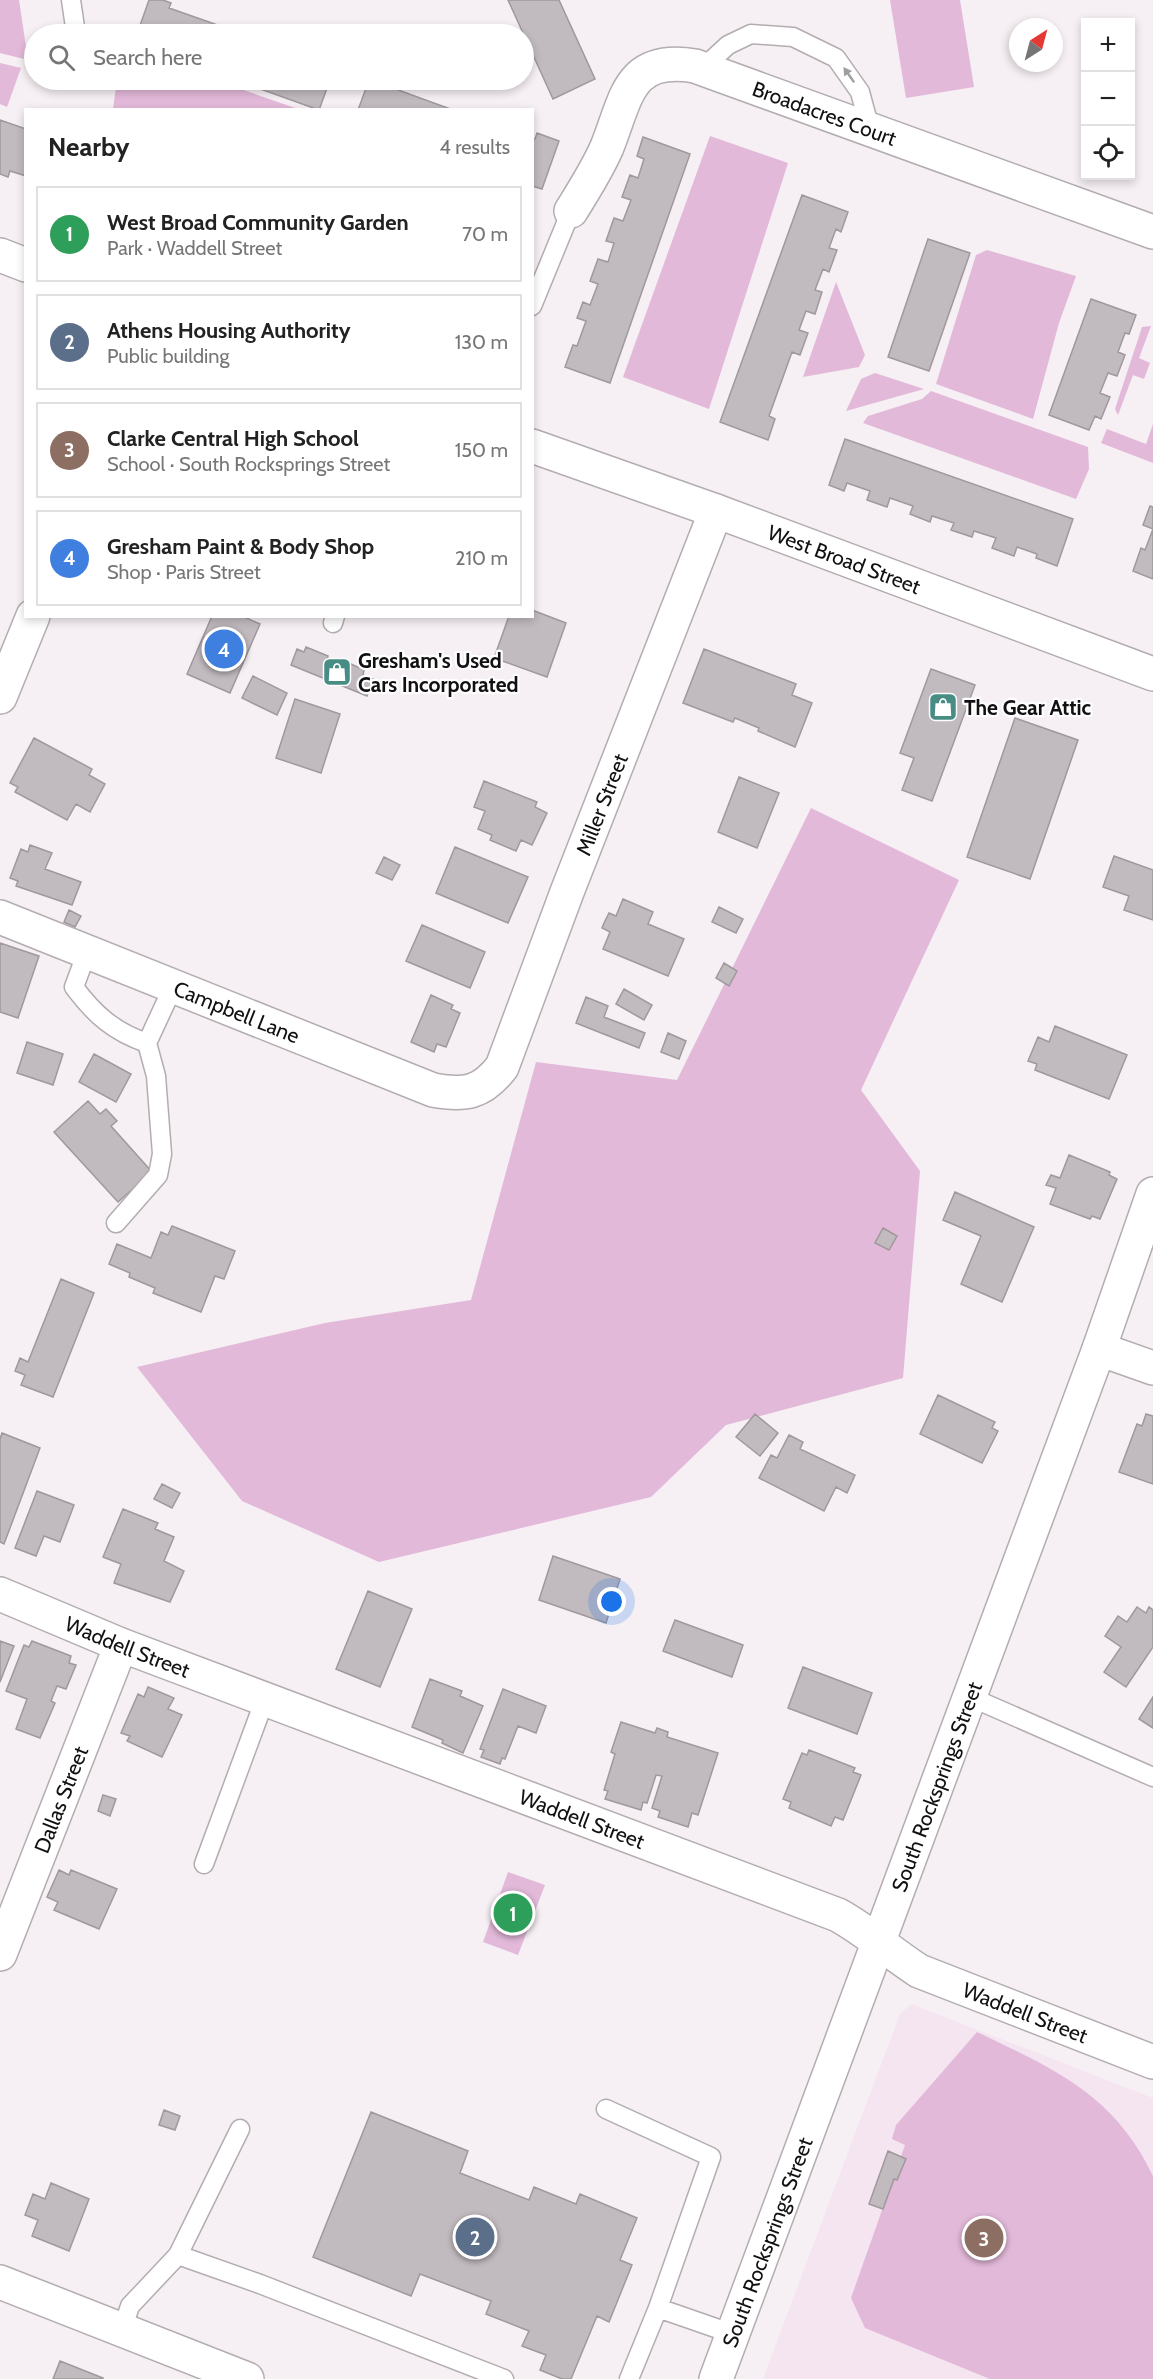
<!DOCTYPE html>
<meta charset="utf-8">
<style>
body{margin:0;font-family:Cabin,sans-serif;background:#f6f6f6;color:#222}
.controls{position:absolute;right:18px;top:18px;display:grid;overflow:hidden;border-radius:0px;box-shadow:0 3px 9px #0003}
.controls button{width:54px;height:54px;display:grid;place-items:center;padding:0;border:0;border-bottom:2px solid #e0e0e0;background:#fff;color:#222;font:30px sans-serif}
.compass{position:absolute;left:1009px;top:18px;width:54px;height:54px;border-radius:50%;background:#fff;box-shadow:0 3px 9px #0003;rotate:36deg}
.you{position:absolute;left:612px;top:1602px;width:21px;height:21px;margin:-15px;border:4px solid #fff;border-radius:50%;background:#1a73e8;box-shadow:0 0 0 9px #1a73e833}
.badge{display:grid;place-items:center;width:39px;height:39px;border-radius:50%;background:#478d83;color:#fff;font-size:20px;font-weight:700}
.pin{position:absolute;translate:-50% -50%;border:3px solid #fff;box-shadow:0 2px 6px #0006}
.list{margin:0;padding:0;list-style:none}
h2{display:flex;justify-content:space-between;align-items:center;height:78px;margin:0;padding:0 24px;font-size:26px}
h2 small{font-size:20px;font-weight:400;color:#767676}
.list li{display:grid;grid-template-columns:39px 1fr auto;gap:18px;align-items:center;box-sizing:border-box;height:96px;margin:0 12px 12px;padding:0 12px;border:2px solid #e0e0e0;border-radius:0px}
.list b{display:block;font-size:22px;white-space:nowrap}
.list p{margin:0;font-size:20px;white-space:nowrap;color:#767676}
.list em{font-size:20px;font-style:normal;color:#767676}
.icon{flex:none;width:33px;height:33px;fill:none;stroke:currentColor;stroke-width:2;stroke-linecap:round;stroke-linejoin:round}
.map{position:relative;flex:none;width:1153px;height:2379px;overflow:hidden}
.search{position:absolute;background:#fff;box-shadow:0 3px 9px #0003;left:24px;top:24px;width:510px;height:66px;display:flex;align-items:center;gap:15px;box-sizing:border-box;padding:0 21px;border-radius:33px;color:#767676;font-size:22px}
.panel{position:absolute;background:#fff;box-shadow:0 3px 9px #0003;left:24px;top:108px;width:510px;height:510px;border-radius:0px}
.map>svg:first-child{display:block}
.built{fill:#f4e5f0}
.green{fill:#e3b9d9}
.building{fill:#c1babf;stroke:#9f989d;stroke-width:1.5}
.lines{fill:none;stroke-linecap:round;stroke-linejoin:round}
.lane-casing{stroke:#b3acb1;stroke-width:21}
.street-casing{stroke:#b3acb1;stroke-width:36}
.secondary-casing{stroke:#b3acb1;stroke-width:36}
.primary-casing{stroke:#b3acb1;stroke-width:36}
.lane{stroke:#fff;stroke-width:18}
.street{stroke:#fff;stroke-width:33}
.secondary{stroke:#fff;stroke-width:33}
.primary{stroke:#fff;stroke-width:33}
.oneway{fill:#a09fa0}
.labels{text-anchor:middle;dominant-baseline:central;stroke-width:4.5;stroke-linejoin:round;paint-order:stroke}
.street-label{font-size:21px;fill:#121012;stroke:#fefefe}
.poi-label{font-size:21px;font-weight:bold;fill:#121012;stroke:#fefefe;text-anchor:start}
</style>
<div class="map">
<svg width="1153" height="2379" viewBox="0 0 1153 2379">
<rect width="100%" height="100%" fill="#f6eff4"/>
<path class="built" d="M911 2004 1153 2098V2379H763L900 2014Z"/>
<path class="green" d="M0 0H19L28 60 0 53Z
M890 0H960L974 87 906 98Z
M0 63 21 68 7 107 0 104Z
M117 80H215L298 109H113Z
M710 136 788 163 709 409 623 377Z
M987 250 1076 276 1059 323 1033 419 936 384 976 255Z
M836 282 865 355 859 367 803 377Z
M1151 326 1139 358 1150 363 1144 379 1133 375 1118 415 1115 409 1142 327Z
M875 373 924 389 846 411 861 379Z
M931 391 1088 447 1089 469 1076 499 863 423 868 416 922 399Z
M1153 424V463L1101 443 1107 429 1146 444Z
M811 808 959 880 861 1090 920 1171 903 1378 726 1425 651 1497 379 1562 242 1501 137 1367 325 1323 471 1300 536 1062 677 1080Z
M508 1872 545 1885 518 1955 483 1942Z
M977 2032C1054 2069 1114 2094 1153 2176V2379H990L865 2328 851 2298 905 2145 892 2139 896 2125Z"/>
<path class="building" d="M149 0H163L171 3 169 8 243 34H137Z
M508 0H559L595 79 553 99Z
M235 80H330L319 110Z
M369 80 391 81 390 87 453 110H358Z
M0 120 26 129V176L10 171 8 177 0 174Z
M537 133 559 141 542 189 532 186V139H535Z
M643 137 690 154 610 383 565 367 573 345 577 346 586 321 577 318 583 302 590 305 598 284 590 281 598 259 608 262 614 243 606 241 614 218 623 221 631 200 622 197 630 175 638 178 644 159 637 156Z
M802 195 848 212 841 232 836 229 829 248 837 250 829 272 823 269 815 290 822 292 815 314 806 311 799 330 808 333 800 355 792 352 769 416 775 419 768 440 720 422Z
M928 239 970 253 929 371 888 357Z
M1091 299 1136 315 1129 334 1125 333 1118 352 1125 355 1117 376 1108 373 1100 393 1110 397 1101 419 1095 416 1089 430 1049 415Z
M845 439 1073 519 1057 566 1036 558 1037 554 1017 547 1014 556 992 548 996 538 974 531 972 537 951 530 954 523 932 516 930 522 910 514 913 506 890 498 887 507 867 500 870 491 847 483 844 491 829 485Z
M1150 506 1153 507V529L1143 525Z
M1153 529V579L1133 571 1141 548 1145 550Z
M532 610 566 623 547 677 494 658 509 616H532Z
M212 616H242L260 624 230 693 187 674Z
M306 647 328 656 327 660 349 668 351 664 364 670 363 675 373 679 367 696 291 665 297 649 304 652Z
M704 649 796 684 792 695 812 703 795 747 758 731 759 728 735 718 733 722 683 703Z
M931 669 975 685 932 801 902 790 914 758 900 753Z
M253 676 287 693 277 715 242 698Z
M295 699 340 714 321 773 276 758Z
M1015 718 1078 740 1030 879 967 857Z
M34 738 92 769 89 775 105 784 90 812 76 804 67 820 15 792 18 787 10 783Z
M739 777 779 793 757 848 718 832Z
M484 781 537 802 535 807 547 813 532 845 521 840 516 851 490 840 492 835 478 829 485 811 474 807Z
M30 845 52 853 45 869 81 882 72 905 16 886 18 881 10 878 21 849 28 852Z
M455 847 528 877 508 923 436 893Z
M1114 856 1153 870V920L1124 910 1129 896 1103 887Z
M384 857 400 865 392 880 376 873Z
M623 899 653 912 648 924 684 939 668 976 603 949 610 932 602 928 604 923 609 913 616 916Z
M719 907 743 919 736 933 712 922Z
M69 910 81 916 75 927 64 922Z
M422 925 485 952 470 988 406 961Z
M0 943 39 956 18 1018 0 1012Z
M724 963 737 971 729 986 716 978Z
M624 989 652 1005 644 1020 616 1004Z
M431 995 453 1005 451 1009 460 1013 446 1047 437 1044 434 1052 411 1042Z
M586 997 608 1006 604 1017 645 1033 639 1048 576 1023Z
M1055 1026 1127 1055 1109 1099 1035 1070 1037 1064 1028 1061 1038 1037 1049 1042Z
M668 1033 686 1041 679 1059 661 1052Z
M27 1042 63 1054 53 1085 17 1073Z
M94 1054 131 1074 116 1102 79 1082Z
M88 1101 100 1114 106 1109 117 1121 111 1126 152 1172 118 1202 54 1132Z
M1069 1155 1110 1172 1109 1175 1117 1179 1100 1219 1092 1216 1090 1219 1050 1204 1056 1188 1046 1185 1051 1175 1060 1178Z
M955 1192 1034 1227 1002 1302 961 1284 981 1236 943 1220Z
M172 1226 235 1251 224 1279 215 1276 201 1312 153 1293 155 1288 129 1277 130 1273 109 1264 117 1244 151 1258 161 1232 168 1235Z
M883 1228 897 1236 889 1250 875 1243Z
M61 1279 94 1293 53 1397 21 1385 25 1375 15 1371 20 1358 28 1362Z
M938 1395 995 1422 992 1428 998 1431 982 1463 920 1434Z
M755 1414 778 1433 760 1456 736 1437Z
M1146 1414 1153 1416V1484L1119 1472 1137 1424 1142 1426Z
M2 1433 40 1448 4 1544 0 1542V1439Z
M789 1435 803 1442 800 1449 855 1475 847 1493 836 1487 824 1511 759 1478 771 1455 777 1458Z
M162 1484 180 1493 172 1508 154 1499Z
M37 1491 74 1505 60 1542 44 1536 36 1556 15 1548Z
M123 1509 158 1523 155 1529 174 1537 164 1561 184 1571 170 1602 114 1583 121 1564 103 1557Z
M553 1556 620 1579 606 1623 539 1600Z
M368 1591 412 1609 380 1687 336 1669Z
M1137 1607 1146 1613 1149 1607 1153 1610V1647L1126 1687 1104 1672 1121 1647 1105 1636 1118 1616 1127 1622Z
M675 1620 743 1645 732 1677 663 1651Z
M0 1641 14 1646 0 1682Z
M32 1641 71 1656 69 1663 76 1665 66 1689 57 1686 51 1701 55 1703 40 1738 16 1729 27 1699 6 1691 24 1645 29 1647Z
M803 1667 872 1693 857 1734 788 1708Z
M430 1679 462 1691 460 1696 483 1706 463 1753 442 1743 443 1740 412 1727Z
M148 1687 174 1698 168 1709 182 1715 162 1757 127 1741 130 1736 121 1733 138 1694 144 1697Z
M503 1689 546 1706 536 1733 518 1726 505 1759 502 1758 500 1764 481 1757 484 1750 480 1749Z
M1153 1697V1728L1139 1719Z
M621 1722 655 1733 657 1728 668 1732 667 1737 718 1753 698 1815 692 1813 688 1827 658 1817 660 1811 652 1808 662 1776 656 1775 647 1803 643 1802 641 1810 605 1799 608 1791 604 1790 615 1754 611 1752Z
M809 1750 855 1768 853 1772 861 1775 843 1820 835 1817 831 1826 789 1808 791 1802 783 1799 802 1753 807 1755Z
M103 1795 116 1799 110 1816 98 1811Z
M59 1870 69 1875 71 1870 117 1889 99 1929 54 1910 58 1902 47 1897Z
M164 2110 180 2116 175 2130 159 2125Z
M371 2112 468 2151 460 2173 529 2200 534 2187 576 2204 580 2194 637 2218 620 2260 632 2265 609 2322 597 2316 571 2379H562L540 2370 546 2355 522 2346 529 2331 486 2314 491 2301 420 2274 411 2296 313 2257Z
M888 2151 906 2159 897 2180 894 2179 883 2209 869 2204Z
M51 2183 89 2199 69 2251 32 2236 38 2220 25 2215 33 2194 45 2199Z
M60 2361 103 2378V2379H53Z"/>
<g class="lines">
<g class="lane-casing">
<path id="lane" d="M71 0 76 34
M703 68 728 45 751 34 793 37 836 58 860 92 870 129
M532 306 571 211
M333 623 335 616
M87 952 74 987C94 1014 114 1032 147 1043L173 987
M116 1223 158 1175 162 1154 156 1076 147 1043
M968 1696 1153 1777
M204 1864 265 1699
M606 2109 711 2157 658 2308
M178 2255 240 2129
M122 2330 130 2306 178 2255 260 2284 504 2379
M629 2379 658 2308 733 2334"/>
</g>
<g class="street-casing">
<g id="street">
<path id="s1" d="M571 211C584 190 597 170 607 147 627 97 628 55 695 66L1153 232"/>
<path d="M0 697 33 616"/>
<path id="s2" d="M0 917 433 1090C465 1096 482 1093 502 1067L567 892 716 511"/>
<path d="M1099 1349 1153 1368"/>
<path id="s3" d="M0 1594 121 1645 838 1915C867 1931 891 1953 919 1971L1153 2062"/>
<path id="s4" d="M0 1954 121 1645"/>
<path d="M0 2282 247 2379"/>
</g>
</g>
<g class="secondary-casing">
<g id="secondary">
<path id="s5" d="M716 2379 1099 1349 1153 1194"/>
</g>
</g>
<g class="primary-casing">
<g id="primary">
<path d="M0 255 26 265"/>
<path id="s6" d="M532 446 716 511 1153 674"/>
</g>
</g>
<use href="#lane" class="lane"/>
<use href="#street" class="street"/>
<use href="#secondary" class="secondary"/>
<use href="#primary" class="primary"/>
</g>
<defs><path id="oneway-solid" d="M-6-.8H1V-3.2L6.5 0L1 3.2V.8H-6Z" transform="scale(1.5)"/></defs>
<use class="oneway" href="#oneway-solid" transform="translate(849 75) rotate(-125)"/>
<defs>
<g id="shop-square" transform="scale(1.5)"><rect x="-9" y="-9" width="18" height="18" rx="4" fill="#478d83" stroke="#fefefe"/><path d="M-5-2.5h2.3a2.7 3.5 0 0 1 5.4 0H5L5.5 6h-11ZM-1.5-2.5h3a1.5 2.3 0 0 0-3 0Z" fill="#fff"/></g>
</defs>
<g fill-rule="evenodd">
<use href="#shop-square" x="337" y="672"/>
<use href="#shop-square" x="943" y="707"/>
</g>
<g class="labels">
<g class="street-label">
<text stroke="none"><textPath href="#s1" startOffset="348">Broadacres Court</textPath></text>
<text stroke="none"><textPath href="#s6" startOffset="332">West Broad Street</textPath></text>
<text stroke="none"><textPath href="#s2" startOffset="825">Miller Street</textPath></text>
<text stroke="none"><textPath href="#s2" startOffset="255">Campbell Lane</textPath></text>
<text stroke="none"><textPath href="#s3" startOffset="138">Waddell Street</textPath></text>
<text stroke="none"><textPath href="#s5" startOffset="632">South Rocksprings Street</textPath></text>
<text stroke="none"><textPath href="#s4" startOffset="166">Dallas Street</textPath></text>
<text stroke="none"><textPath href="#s3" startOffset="624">Waddell Street</textPath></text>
<text stroke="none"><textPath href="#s3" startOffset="1110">Waddell Street</textPath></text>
<text stroke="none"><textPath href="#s5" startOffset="146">South Rocksprings Street</textPath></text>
</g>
<g class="poi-label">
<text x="358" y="660">Gresham's Used<tspan x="358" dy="24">Cars Incorporated</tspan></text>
<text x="964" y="707">The Gear Attic</text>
</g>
</g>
</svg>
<div class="controls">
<button>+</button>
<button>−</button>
<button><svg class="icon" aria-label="locate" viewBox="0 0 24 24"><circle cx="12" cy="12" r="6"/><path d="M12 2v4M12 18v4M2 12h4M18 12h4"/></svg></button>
</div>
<svg class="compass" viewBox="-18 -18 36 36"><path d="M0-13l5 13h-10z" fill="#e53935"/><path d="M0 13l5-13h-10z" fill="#767676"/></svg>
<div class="you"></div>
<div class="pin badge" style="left:513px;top:1913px;background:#2e9e5b">1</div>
<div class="pin badge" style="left:475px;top:2237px;background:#5c6f8a">2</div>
<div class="pin badge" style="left:984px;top:2238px;background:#8d6e63">3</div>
<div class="pin badge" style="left:224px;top:649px;background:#3f7fe0">4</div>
<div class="search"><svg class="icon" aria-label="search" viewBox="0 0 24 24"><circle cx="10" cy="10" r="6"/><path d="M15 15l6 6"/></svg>Search here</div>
<section class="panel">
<h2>Nearby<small>4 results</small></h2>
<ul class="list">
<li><span class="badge" style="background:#2e9e5b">1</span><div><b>West Broad Community Garden</b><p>Park · Waddell Street</p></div><em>70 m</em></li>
<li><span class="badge" style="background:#5c6f8a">2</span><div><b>Athens Housing Authority</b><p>Public building</p></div><em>130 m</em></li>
<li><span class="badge" style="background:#8d6e63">3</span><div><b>Clarke Central High School</b><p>School · South Rocksprings Street</p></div><em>150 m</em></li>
<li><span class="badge" style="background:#3f7fe0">4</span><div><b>Gresham Paint &amp; Body Shop</b><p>Shop · Paris Street</p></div><em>210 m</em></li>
</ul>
</section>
</div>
